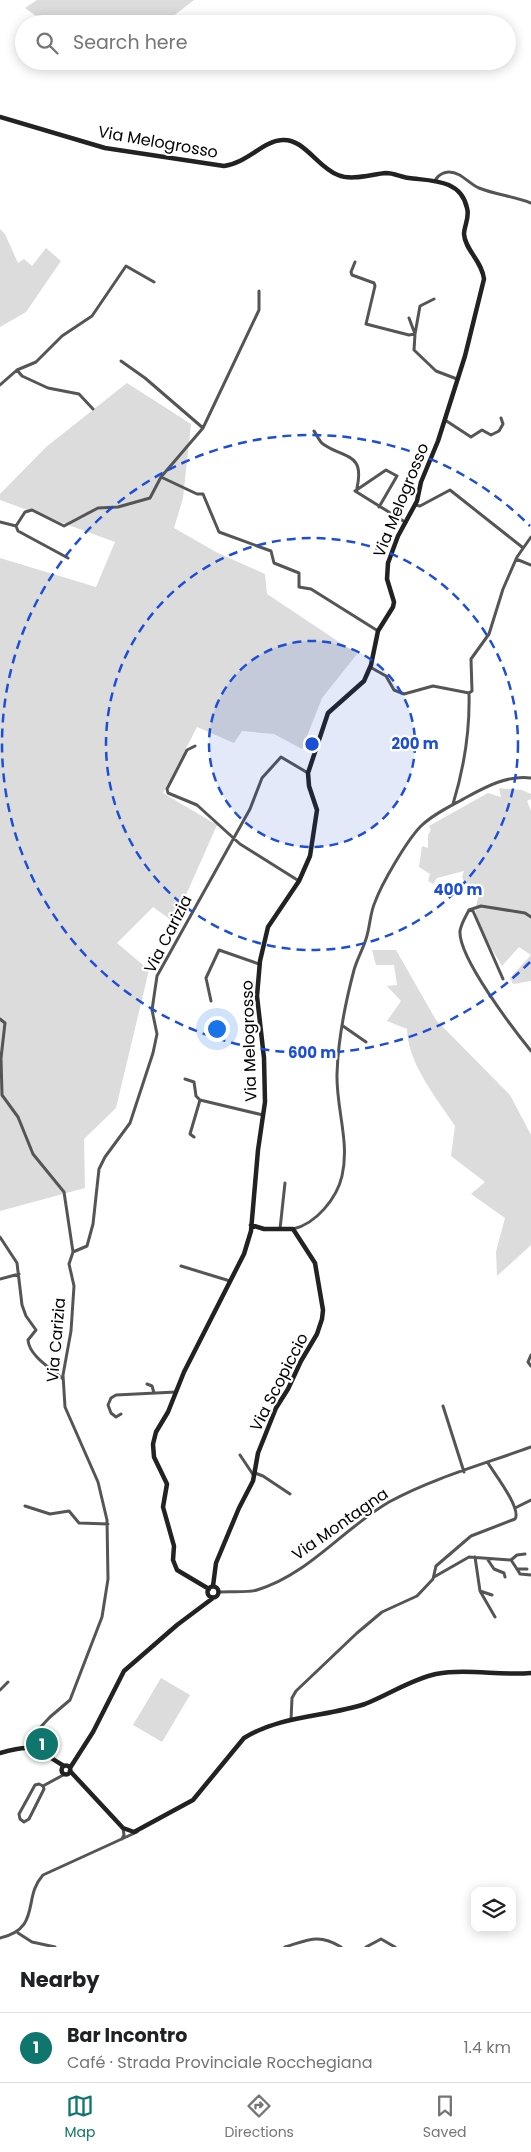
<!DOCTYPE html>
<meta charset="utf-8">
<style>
body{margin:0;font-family:Poppins,sans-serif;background:#f6f6f6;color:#202124}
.controls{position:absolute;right:15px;bottom:15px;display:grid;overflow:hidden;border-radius:10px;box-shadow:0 2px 12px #0003}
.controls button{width:45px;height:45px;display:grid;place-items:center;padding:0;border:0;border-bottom:1px solid #e0e0e0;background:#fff;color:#202124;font:25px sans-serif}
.you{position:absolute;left:216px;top:1028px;width:18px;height:18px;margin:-12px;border:4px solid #fff;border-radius:50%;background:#1a73e8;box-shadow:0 0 0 8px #1a73e833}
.badge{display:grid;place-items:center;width:32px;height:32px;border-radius:50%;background:#0f766e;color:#fff;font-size:16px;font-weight:700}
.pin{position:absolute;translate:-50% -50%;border:2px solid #fff;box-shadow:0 1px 5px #0006}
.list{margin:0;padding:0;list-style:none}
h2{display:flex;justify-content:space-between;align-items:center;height:65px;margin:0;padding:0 20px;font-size:21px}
h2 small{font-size:16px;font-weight:400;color:#757577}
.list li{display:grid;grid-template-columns:32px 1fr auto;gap:15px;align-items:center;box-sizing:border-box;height:70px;padding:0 20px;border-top:1px solid #e0e0e0}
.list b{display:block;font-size:19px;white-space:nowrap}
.list p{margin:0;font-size:16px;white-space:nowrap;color:#757577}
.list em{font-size:16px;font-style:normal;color:#757577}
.icon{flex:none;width:28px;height:28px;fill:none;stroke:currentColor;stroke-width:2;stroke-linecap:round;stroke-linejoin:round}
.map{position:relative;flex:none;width:531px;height:1947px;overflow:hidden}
.search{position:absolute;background:#fff;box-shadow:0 2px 12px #0003;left:15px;right:15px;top:15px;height:55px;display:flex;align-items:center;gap:12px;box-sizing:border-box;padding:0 18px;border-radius:28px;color:#757577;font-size:19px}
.sheet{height:135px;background:#fff}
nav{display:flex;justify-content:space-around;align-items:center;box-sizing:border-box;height:70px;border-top:1px solid #e0e0e0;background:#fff;font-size:14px;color:#757577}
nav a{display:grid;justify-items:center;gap:2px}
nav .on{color:#0f766e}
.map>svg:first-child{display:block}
.green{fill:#dcdcdc}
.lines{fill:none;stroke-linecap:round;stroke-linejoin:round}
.street{stroke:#555;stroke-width:3}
.secondary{stroke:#222;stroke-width:4.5}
.ring{fill:none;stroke:#1d4ed8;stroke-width:2.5;stroke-dasharray:9 6}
.labels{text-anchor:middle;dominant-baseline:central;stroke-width:4.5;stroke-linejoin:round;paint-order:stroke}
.street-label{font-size:16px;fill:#000;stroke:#fff}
.centre{fill:#1d4ed8;stroke:#fff;stroke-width:2.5}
.ring-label{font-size:15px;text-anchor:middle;font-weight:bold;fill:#1d4ed8;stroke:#fff;stroke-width:4.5;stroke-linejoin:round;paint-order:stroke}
</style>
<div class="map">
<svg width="531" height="1947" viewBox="0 0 531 1947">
<rect width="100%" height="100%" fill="#fff"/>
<path class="green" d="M37 0H194L163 24H47L25 8Z
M0 229 5 234 18 263 24 259 32 266 46 248 61 261 26 312 0 327Z
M127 383 191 424 183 498 174 528 216 552 265 574 267 594 357 654 322 698 302 749 274 734 242 731 234 743 197 727 163 793 217 825 174 922 153 907 117 943 149 970 116 1108 84 1139 85 1188 0 1211V558L96 587 115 542 0 500V494L46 447Z
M499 788 522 790 531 794V799L527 801 531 811V981L513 984 510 978 531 955 519 947 502 966C493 950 478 930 476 912 475 903 481 894 480 884H465L462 877 464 871 437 878 433 884 428 881 430 874 419 867 422 846 428 848V835L431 830 429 826 488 793 501 797Z
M372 950H396L436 1020 510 1095 531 1135V1245L497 1276 496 1252 505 1218 471 1194 485 1182 451 1156 455 1126C436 1097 408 1064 407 1029L387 1021 401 1001 387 986 397 985 394 965H376Z
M161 1678 190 1695 162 1742 133 1725Z"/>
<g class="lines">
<path class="street" d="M436 179C439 175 443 172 449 172 461 172 469 184 479 188 496 195 514 196 531 203
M355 262 351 272 352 275 374 283 375 286 366 324 409 335 415 334 420 306 434 299
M409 318 415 334 414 350 436 371 457 379
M121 361 145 378 203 428 161 477
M17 370 22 376 48 388 79 394 93 409
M0 385 17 370 36 362 62 336 92 316 126 266 154 282
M445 420 471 437 482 430 491 435 499 431 503 424 501 418
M203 428 259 310V291
M314 431C317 435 319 441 323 444 344 459 365 452 357 488
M415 505 420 506 450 490 522 547
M379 507 397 476 386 470 355 491 405 522
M0 522 16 526 25 512 32 510 64 526 98 508 118 507 150 498 161 477 197 494H203L219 532 271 551 274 563 299 573V587L311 589 378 631
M16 526 18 531 68 558
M516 559 531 565
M370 667 386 676 394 690 404 694 433 686 469 693
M195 746 187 750 167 789 168 793 197 805 240 844 299 881
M453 804C464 768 470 731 469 693L472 691 471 659 489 634 503 589 517 557 531 537
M469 910 481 906 525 913 531 917
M503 979 473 911 469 910C466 916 461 924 460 931 458 957 514 1030 531 1051
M211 1001 206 978 219 950 259 964
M0 1019 5 1023 1 1058 2 1095 18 1117 33 1154 64 1192 73 1252
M343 1026 366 1042
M185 1079 194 1082 196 1096 200 1100
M194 1137 190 1134 200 1100 263 1115
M280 1229 285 1183
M293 1229C316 1224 337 1198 342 1176 350 1142 336 1108 337 1074 338 1040 345 1004 354 970 357 959 363 949 366 939 370 927 370 913 375 902 382 883 406 842 420 827 433 814 451 806 467 797 487 786 508 775 531 778
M0 1237 17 1263 22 1305 26 1316 36 1330 28 1340C29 1356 52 1369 63 1379
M181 1266 230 1281
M0 1279 19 1274
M531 1355 528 1362 531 1366
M147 1384 152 1386 154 1393
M443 1406 464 1472
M121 1414 116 1417 111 1413 108 1405 111 1398 116 1395 176 1392
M240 1455 254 1476
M255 1473 263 1476 290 1494
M25 1506 50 1514 69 1511 79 1523 108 1524
M515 1508 531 1500
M475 1557 480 1591 492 1595
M488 1560 494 1569 504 1573 505 1577
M511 1560 517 1569H527
M517 1569 520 1574 531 1575
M434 1577 469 1557 511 1560 517 1555 525 1554
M480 1591 495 1617
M219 1592C230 1591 246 1593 257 1590 308 1575 344 1528 389 1502 433 1478 484 1464 531 1447
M0 1690 8 1682
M291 1720 292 1698 296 1691 357 1633 382 1612 417 1596 433 1579 436 1566 471 1536 515 1519C522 1509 494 1473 488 1463
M31 1747 36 1732 50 1717 70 1700 102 1617 108 1579 107 1520 98 1482 65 1407 63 1375 71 1331 74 1286 69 1264 73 1252 87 1246 93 1224 99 1169 105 1157 130 1123 153 1053 157 1034 152 1010 157 976 250 809 262 778 281 757 308 773
M43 1786 44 1789 29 1819 24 1822 20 1819 19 1814 35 1785 39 1784 43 1786 65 1774
M122 1839 124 1835 123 1828
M18 1933 32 1942 55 1947
M0 1938C42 1928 22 1898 43 1875L137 1832
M285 1947C308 1940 319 1933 341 1947
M366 1947 381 1939 395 1947"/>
<path class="secondary" d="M0 117 105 148 224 166C247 163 263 141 282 140 304 138 318 168 338 175 352 181 372 174 386 173 394 173 401 177 409 178 431 181 461 179 467 208 470 217 464 226 464 234 465 250 482 261 484 279L465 356 438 441 421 482 417 501 398 536 388 563 387 579 394 602 393 607 378 631 371 665 364 681 328 713 308 773 309 786 317 810 310 856 299 881 268 927 260 961 257 996 264 1058 265 1102 258 1150 251 1231 244 1254 184 1372 168 1412 156 1432 153 1444 154 1457 167 1484 163 1507 174 1546 173 1560 177 1570 209 1589
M213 1586 216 1563 239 1508 253 1481 258 1453 276 1408 288 1389 301 1361 317 1334 322 1319 323 1310 315 1263 293 1229H264L251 1225
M207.5 1592a5.5 5.5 0 1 1 11 0a5.5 5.5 0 1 1-11 0Z
M0 1753C35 1743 35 1748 64 1766
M61.5 1770a4.5 4.5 0 1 1 9 0a4.5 4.5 0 1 1-9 0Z
M70 1768 93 1732 124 1671 177 1625 213 1598
M70 1771 123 1828 134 1832 193 1800 244 1738C281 1715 326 1717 365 1704 388 1695 412 1679 436 1674 468 1668 499 1676 531 1673"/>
</g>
<circle cx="312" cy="744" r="103" fill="#1d4ed8" fill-opacity=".12"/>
<g class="ring">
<circle cx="312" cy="744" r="103"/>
<circle cx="312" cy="744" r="206"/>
<path d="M530 962A309 309 0 1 1 530 526"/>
</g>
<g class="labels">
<g class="street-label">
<text transform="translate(158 142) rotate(10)">Via Melogrosso</text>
<text transform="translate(401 500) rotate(-68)">Via Melogrosso</text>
<text transform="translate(168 934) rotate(-63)">Via Carizia</text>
<text transform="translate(249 1041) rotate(-92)">Via Melogrosso</text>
<text transform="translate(56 1340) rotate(-85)">Via Carizia</text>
<text transform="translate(279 1382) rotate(-63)">Via Scopiccio</text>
<text transform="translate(340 1524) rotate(-35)">Via Montagna</text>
</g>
</g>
<circle cx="312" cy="744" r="8" class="centre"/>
<g class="ring-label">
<text x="415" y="749">200 m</text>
<text x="458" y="895">400 m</text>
<text x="312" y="1058">600 m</text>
</g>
</svg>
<div class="controls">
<button><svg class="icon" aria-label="layers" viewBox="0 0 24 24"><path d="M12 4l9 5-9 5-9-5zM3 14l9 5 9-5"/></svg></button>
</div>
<div class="you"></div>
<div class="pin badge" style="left:42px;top:1744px">1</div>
<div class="search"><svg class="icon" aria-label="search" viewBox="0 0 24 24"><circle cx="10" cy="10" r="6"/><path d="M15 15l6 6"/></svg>Search here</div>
</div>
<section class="sheet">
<h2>Nearby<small></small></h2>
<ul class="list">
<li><span class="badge">1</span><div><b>Bar Incontro</b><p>Café · Strada Provinciale Rocchegiana</p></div><em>1.4 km</em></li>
</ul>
</section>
<nav>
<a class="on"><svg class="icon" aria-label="map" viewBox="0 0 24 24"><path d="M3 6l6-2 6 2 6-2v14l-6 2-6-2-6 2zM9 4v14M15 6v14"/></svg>Map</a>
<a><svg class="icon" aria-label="directions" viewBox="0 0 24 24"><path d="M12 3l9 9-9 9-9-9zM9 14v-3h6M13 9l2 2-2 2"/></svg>Directions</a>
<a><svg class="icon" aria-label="saved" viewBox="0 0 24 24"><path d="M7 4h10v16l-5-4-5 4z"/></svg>Saved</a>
</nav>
